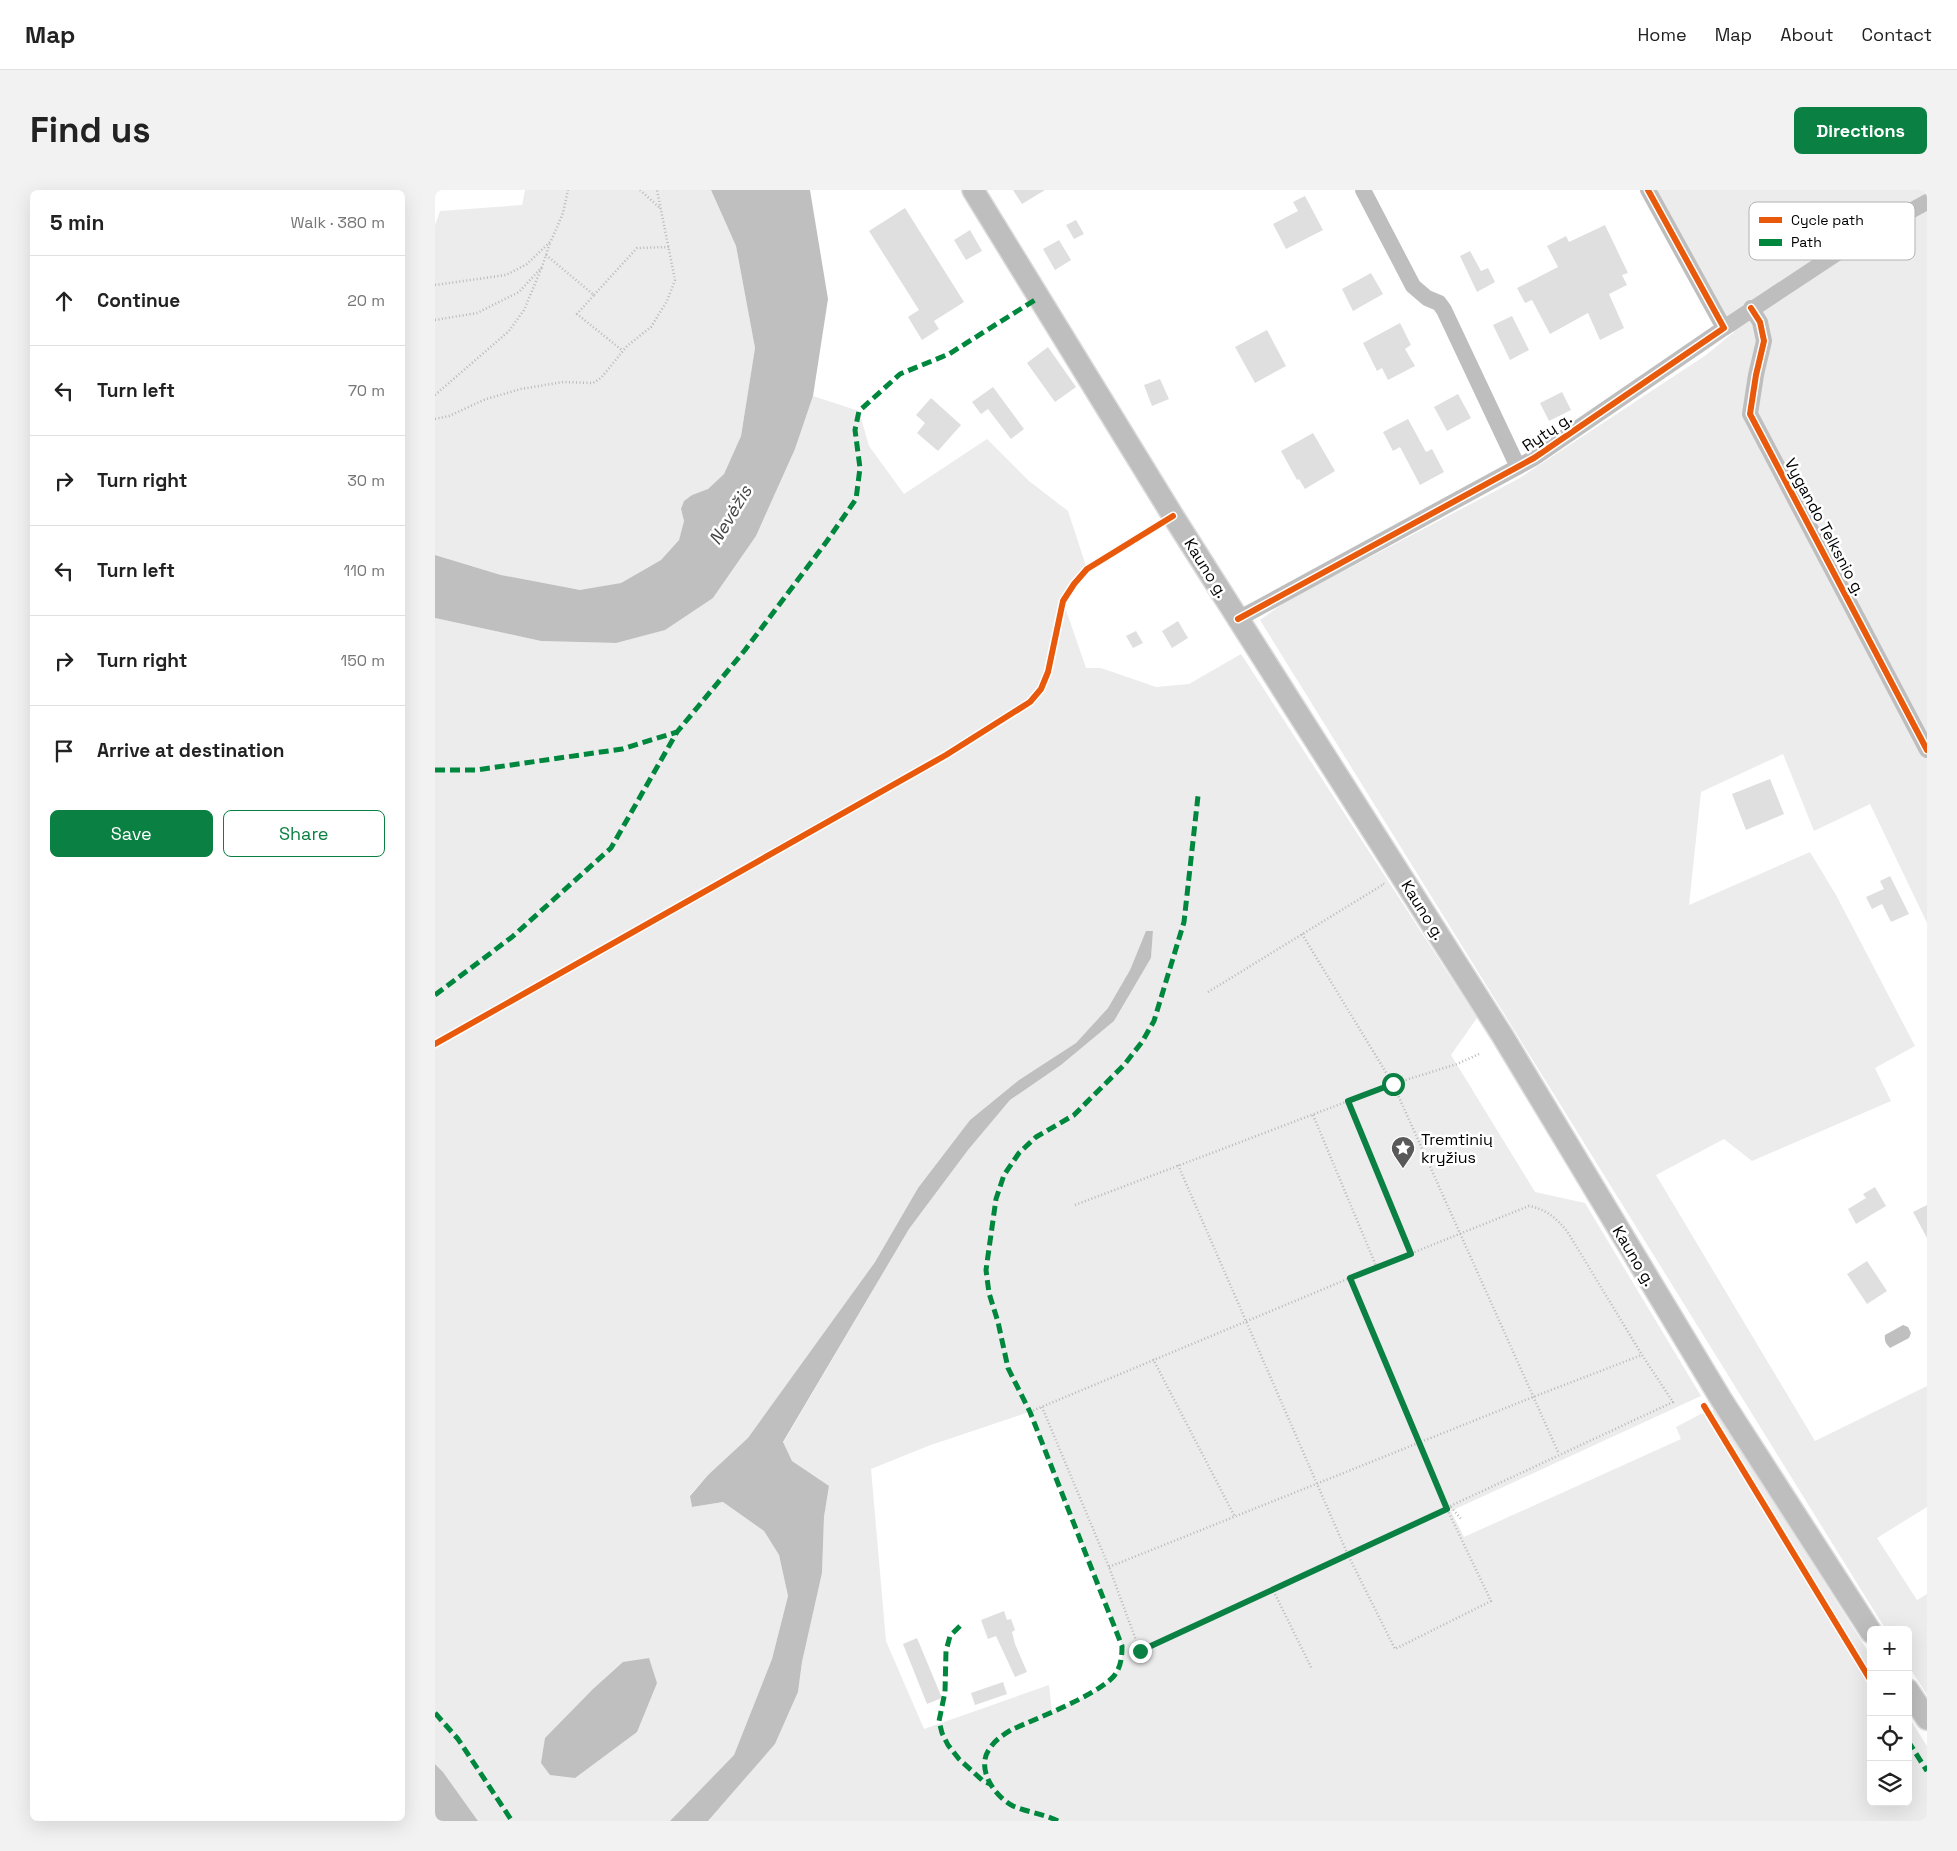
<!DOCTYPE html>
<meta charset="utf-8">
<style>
body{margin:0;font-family:"Space Grotesk",sans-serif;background:#f2f2f2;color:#222}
.controls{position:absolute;right:15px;bottom:15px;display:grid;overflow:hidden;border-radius:8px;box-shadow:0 5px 20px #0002}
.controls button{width:45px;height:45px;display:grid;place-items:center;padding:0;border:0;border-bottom:1px solid #e0e0e0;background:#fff;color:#222;font:25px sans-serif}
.stop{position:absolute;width:15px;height:15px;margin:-11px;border:4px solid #0b8043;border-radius:50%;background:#fff}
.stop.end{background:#0b8043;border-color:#fff;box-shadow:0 1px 5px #0008}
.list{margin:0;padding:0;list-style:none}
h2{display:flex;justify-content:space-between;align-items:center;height:65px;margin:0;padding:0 20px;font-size:21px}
h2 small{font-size:16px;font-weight:400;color:#767676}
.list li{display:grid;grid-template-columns:32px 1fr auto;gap:15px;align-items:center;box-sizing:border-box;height:90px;padding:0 20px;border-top:1px solid #e0e0e0}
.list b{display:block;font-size:19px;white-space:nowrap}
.list em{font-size:16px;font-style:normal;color:#767676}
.actions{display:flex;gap:10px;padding:15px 20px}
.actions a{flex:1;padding:11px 0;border:1px solid #0b8043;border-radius:8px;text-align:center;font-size:18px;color:#0b8043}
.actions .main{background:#0b8043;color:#fff}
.icon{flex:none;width:28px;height:28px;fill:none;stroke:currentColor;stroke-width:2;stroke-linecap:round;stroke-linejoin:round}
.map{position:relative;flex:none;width:1492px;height:1631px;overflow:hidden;border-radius:8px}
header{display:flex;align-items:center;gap:30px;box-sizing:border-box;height:70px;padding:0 25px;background:#fff;border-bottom:1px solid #e0e0e0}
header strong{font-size:24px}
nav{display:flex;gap:28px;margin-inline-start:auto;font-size:18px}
.intro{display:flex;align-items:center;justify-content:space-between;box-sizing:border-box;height:120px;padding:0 30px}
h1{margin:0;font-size:35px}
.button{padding:12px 22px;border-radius:8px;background:#0b8043;color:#fff;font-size:18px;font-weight:700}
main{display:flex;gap:30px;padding:0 30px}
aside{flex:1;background:#fff;border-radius:8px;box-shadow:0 5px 20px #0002}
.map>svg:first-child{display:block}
.green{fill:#ececec;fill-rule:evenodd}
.water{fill:#bfbfbf}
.building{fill:#dfdfdf}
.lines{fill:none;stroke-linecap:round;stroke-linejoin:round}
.major-casing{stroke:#dbdbdb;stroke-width:24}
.path{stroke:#b9b9b9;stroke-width:2.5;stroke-dasharray:1 2.5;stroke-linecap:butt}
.minor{stroke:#bebebe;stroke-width:16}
.major{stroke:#bebebe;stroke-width:21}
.quiet{stroke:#00873e;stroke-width:5;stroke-dasharray:10 5;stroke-linecap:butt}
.cycleway-casing{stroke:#fff;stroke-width:9}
.cycleway{stroke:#e8590c;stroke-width:6}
.route{stroke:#0b8043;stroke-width:6}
.labels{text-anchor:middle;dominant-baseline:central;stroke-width:5;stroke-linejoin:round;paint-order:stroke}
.street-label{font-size:16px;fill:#000;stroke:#fff}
.poi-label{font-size:16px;fill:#000;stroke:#fff;text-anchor:start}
.water-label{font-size:18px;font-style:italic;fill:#444;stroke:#fff}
.key{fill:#fff;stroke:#b2b2b2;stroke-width:1}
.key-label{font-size:14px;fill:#000}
</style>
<header>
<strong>Map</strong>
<nav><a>Home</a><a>Map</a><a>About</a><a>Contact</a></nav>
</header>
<div class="intro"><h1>Find us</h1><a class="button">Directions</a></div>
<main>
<aside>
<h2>5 min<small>Walk · 380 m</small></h2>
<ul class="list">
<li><svg class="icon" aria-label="ahead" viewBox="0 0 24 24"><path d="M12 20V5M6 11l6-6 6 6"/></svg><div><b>Continue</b></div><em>20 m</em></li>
<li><svg class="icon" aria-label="left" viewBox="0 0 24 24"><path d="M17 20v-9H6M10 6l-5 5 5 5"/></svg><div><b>Turn left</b></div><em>70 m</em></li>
<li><svg class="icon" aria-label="right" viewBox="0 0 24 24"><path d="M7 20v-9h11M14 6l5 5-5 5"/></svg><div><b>Turn right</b></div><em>30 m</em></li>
<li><svg class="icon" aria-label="left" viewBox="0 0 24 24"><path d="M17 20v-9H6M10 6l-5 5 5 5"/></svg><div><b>Turn left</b></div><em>110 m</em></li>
<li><svg class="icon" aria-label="right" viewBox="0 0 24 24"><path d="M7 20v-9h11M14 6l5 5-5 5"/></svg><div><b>Turn right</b></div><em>150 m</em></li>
<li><svg class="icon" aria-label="arrive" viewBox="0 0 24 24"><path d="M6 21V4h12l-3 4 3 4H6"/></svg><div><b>Arrive at destination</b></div></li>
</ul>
<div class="actions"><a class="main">Save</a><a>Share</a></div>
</aside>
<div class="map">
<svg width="1492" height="1631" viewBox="0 0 1492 1631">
<rect width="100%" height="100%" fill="#fff"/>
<path class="green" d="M90 0H276L301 56 320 158 306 246 289 284 273 299 257 305 246 319 249 331 244 350 226 370 186 393 145 401 66 385 0 365V35L5 21 87 15Z
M1221 0H1492V733L1435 614 1379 641 1348 564 1266 602 1254 715 1375 662 1401 705 1480 856 1440 878 1456 911 1317 971 1289 949 1221 985 1380 1251 1492 1196V1317L1442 1348 1482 1410 1492 1404V1505L1473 1475V1440H1451L825 430 850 412 1083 289 1271 165 1299 142Z
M378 206 424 221 434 256 469 304 552 249 594 291 633 321 652 379 639 394 628 411 651 478H666L721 497 754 494 806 464 1042 828 1016 865 1100 1002 1150 1013 1266 1206 1016 1321 1029 1347 1246 1249 1241 1237 1266 1224 1280 1219 1436 1466V1612H1473V1526L1492 1556V1631H273L340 1554 363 1502 367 1472 387 1383 389 1327 394 1297 357 1271 348 1253 474 1039 533 960 575 910 626 875 679 831 716 768 718 741 711 742 695 780 673 818 641 853 584 890 535 930 483 998 440 1072 313 1249 273 1285 255 1305 257 1317 288 1312 329 1341 344 1365 353 1406 337 1469 299 1565 235 1631H43L8 1582 0 1574V428L106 451 181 453 278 408 321 346 360 259ZM594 1222 682 1441C686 1451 689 1461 686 1472 680 1497 638 1511 617 1521L614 1495 489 1539 451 1451 436 1279 493 1256ZM214 1468 158 1499 188 1473Z"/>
<path class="water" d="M276 0H375L393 109 378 206 360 259 321 346 278 408 230 440 181 453 106 451 0 428V365L66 385 145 400 186 393 226 370 244 350 249 331 246 319 249 311 257 305 273 299 289 284 306 246 320 158 301 56Z
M711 741H718L716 768 679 831 626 875 575 910 533 960 474 1039 348 1252 357 1271 394 1296 389 1327 387 1383 367 1472 363 1502 340 1554 273 1631H235L299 1565 337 1469 353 1406 344 1365 329 1341 288 1312 257 1317 255 1306 273 1285 313 1248 440 1072 483 998 535 930 584 890 641 853 673 818 695 780Z
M1468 1135 1473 1137 1476 1143 1474 1148 1455 1158C1451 1154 1449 1151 1450 1145Z
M214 1468 222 1493 202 1542 140 1588 115 1585 106 1573 110 1548 158 1499 188 1472Z
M0 1574 8 1582 43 1631H0Z"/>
<path class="building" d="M578 0H610L587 14Z
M870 6 888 40 851 59 838 34 863 21 858 12Z
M470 18 529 112 499 131 504 139 487 150 473 127 484 120 434 41Z
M641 30 649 44 639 49 631 35Z
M1170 35 1193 83 1187 85 1192 95 1174 104 1189 138 1165 150 1153 123 1115 144 1097 110 1090 113 1082 98 1123 77 1112 56 1131 46 1134 52Z
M535 40 547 61 531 70 519 50Z
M624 50 636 70 620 80 608 59Z
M1035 61 1046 81 1053 78 1060 92 1042 102 1025 66Z
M936 83 948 104 918 121 907 99Z
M1077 126 1094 160 1075 170 1058 135Z
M965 133 976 155 970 159 980 176 953 190 947 178 942 181 928 153Z
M832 140 851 176 820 193 800 157Z
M613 157 641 197 620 212 592 173Z
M725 189 734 209 717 216 709 195Z
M558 197 589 239 576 249 553 219 546 224 537 212Z
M1127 202 1136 220 1114 231 1105 213Z
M1023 204 1036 228 1012 241 999 217Z
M496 208 526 235 503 261 482 243 490 233 481 225Z
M973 229 991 262 997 259 1009 282 985 295 965 257 958 261 948 242Z
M878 243 900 281 870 299 864 289 862 290 846 261Z
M743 431 753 448 737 458 727 441Z
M701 441 708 453 698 458 691 446Z
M1335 589 1349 624 1311 640 1297 604Z
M1455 686 1474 724 1456 732 1447 714 1437 719 1431 707 1449 699 1445 691Z
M1440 997 1451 1016 1421 1034 1413 1019 1431 1008 1428 1004Z
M1492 1015V1048L1478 1022Z
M1432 1071 1452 1101 1432 1114 1412 1084Z
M569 1421 572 1430 576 1429 580 1440 577 1442 580 1454 592 1482 580 1487 561 1446 553 1449 546 1430Z
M482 1448 507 1508 492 1514 468 1454Z
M568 1492 572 1504 540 1515 536 1503Z"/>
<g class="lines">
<g class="major-casing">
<path id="major" d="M538 0 738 326 1067 845 1286 1209 1436 1442
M1473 1500 1492 1529"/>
</g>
<path class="path" d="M205 0 226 19
M111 65 159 105 142 124 188 161
M0 95 71 85 92 74 116 51 128 23 133 0
M159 105 202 58 234 57
M0 130 42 123 84 102 107 77 115 53
M0 205 74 141 89 120 107 77
M0 229 14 226 51 209 86 199 128 192 158 193 166 188 192 156 216 137 232 111 240 90 222 0
M867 744 958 894 1124 1264
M773 802 949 694 948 693
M913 911 976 1064
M878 925 942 1078
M743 975 913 1365 960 1459 1056 1411 1012 1319 915 1088
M640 1015 958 894 1022 874 1044 864
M718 1169 800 1327
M595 1222 604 1218 915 1088 1094 1016C1111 1019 1121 1028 1132 1041L1207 1165 1238 1212 705 1461 674 1377 607 1217
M1016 1317 1026 1329
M674 1377 1098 1207 1207 1165
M837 1398 877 1479"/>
<path class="minor" d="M928 0 978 96 992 108 1004 113 1009 120 1083 277
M1316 118 1325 132 1329 151 1321 185 1315 224 1492 560
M1289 138 1419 52 1492 12
M803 429 1099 268 1289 138 1213 0"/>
<use href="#major" class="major"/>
<path class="quiet" d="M0 580H41L187 559 242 542
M0 805 77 747 176 658 242 542 310 460 392 351 421 309 425 278 420 240 424 221 465 184 514 164 603 108
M525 1436 515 1446 511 1461 510 1502 504 1531 507 1543 513 1555 524 1569 547 1590 555 1594
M0 1523 23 1549 77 1631
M1473 1551 1492 1581
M623 1631C609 1624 592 1622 578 1616 559 1606 540 1578 555 1558 560 1550 568 1545 576 1540 602 1528 661 1506 679 1486 686 1477 687 1467 687 1456L595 1222 573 1178 563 1132 554 1103 551 1080 561 1009 569 985 584 963 601 947 639 925 689 875 707 852 719 831 749 732 763 606"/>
<g class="cycleway-casing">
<path id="cycleway" d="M1316 118 1325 132 1329 151 1321 185 1315 224 1492 560
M803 429 1099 268 1289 138 1213 0
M0 854 511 565 595 512 606 499 613 482 628 411 639 394 652 379 738 326
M1269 1216 1436 1491"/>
</g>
<use href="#cycleway" class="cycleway"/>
</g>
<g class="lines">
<path class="route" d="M705 1461 1012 1319 915 1088 976 1064 913 911 958 894"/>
</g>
<defs>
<g id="sight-pin" transform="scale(1.25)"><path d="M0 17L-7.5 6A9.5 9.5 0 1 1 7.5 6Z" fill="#595959" stroke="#fff"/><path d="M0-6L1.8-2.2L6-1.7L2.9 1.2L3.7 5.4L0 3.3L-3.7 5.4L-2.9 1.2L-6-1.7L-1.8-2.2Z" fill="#fff"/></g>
</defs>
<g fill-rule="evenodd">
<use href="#sight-pin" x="968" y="958"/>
</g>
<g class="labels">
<g class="street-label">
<text transform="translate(1112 242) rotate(-34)">Rytų g.</text>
<text transform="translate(1390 337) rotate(62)">Vygando Telksnio g.</text>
<text transform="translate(771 378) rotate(58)">Kauno g.</text>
<text transform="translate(988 720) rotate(58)">Kauno g.</text>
<text transform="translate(1199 1066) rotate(59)">Kauno g.</text>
</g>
<g class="poi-label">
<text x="986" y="949">Tremtinių<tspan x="986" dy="18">kryžius</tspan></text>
</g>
<g class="water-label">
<text transform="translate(295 325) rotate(-59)">Nevėžis</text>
</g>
</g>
<rect x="1314" y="12" width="166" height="58" rx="8" class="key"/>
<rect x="1324" y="27" width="23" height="6" fill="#e8590c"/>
<rect x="1324" y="49" width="23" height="7" fill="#00873e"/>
<g class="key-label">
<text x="1356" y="35">Cycle path</text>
<text x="1356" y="57">Path</text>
</g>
</svg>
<div class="controls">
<button>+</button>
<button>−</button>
<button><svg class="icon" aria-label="locate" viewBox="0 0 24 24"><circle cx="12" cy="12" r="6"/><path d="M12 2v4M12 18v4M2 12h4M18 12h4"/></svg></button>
<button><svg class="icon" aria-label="layers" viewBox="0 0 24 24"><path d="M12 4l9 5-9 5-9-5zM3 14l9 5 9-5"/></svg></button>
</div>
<div class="stop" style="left:958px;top:894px"></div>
<div class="stop end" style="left:705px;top:1461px"></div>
</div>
</main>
